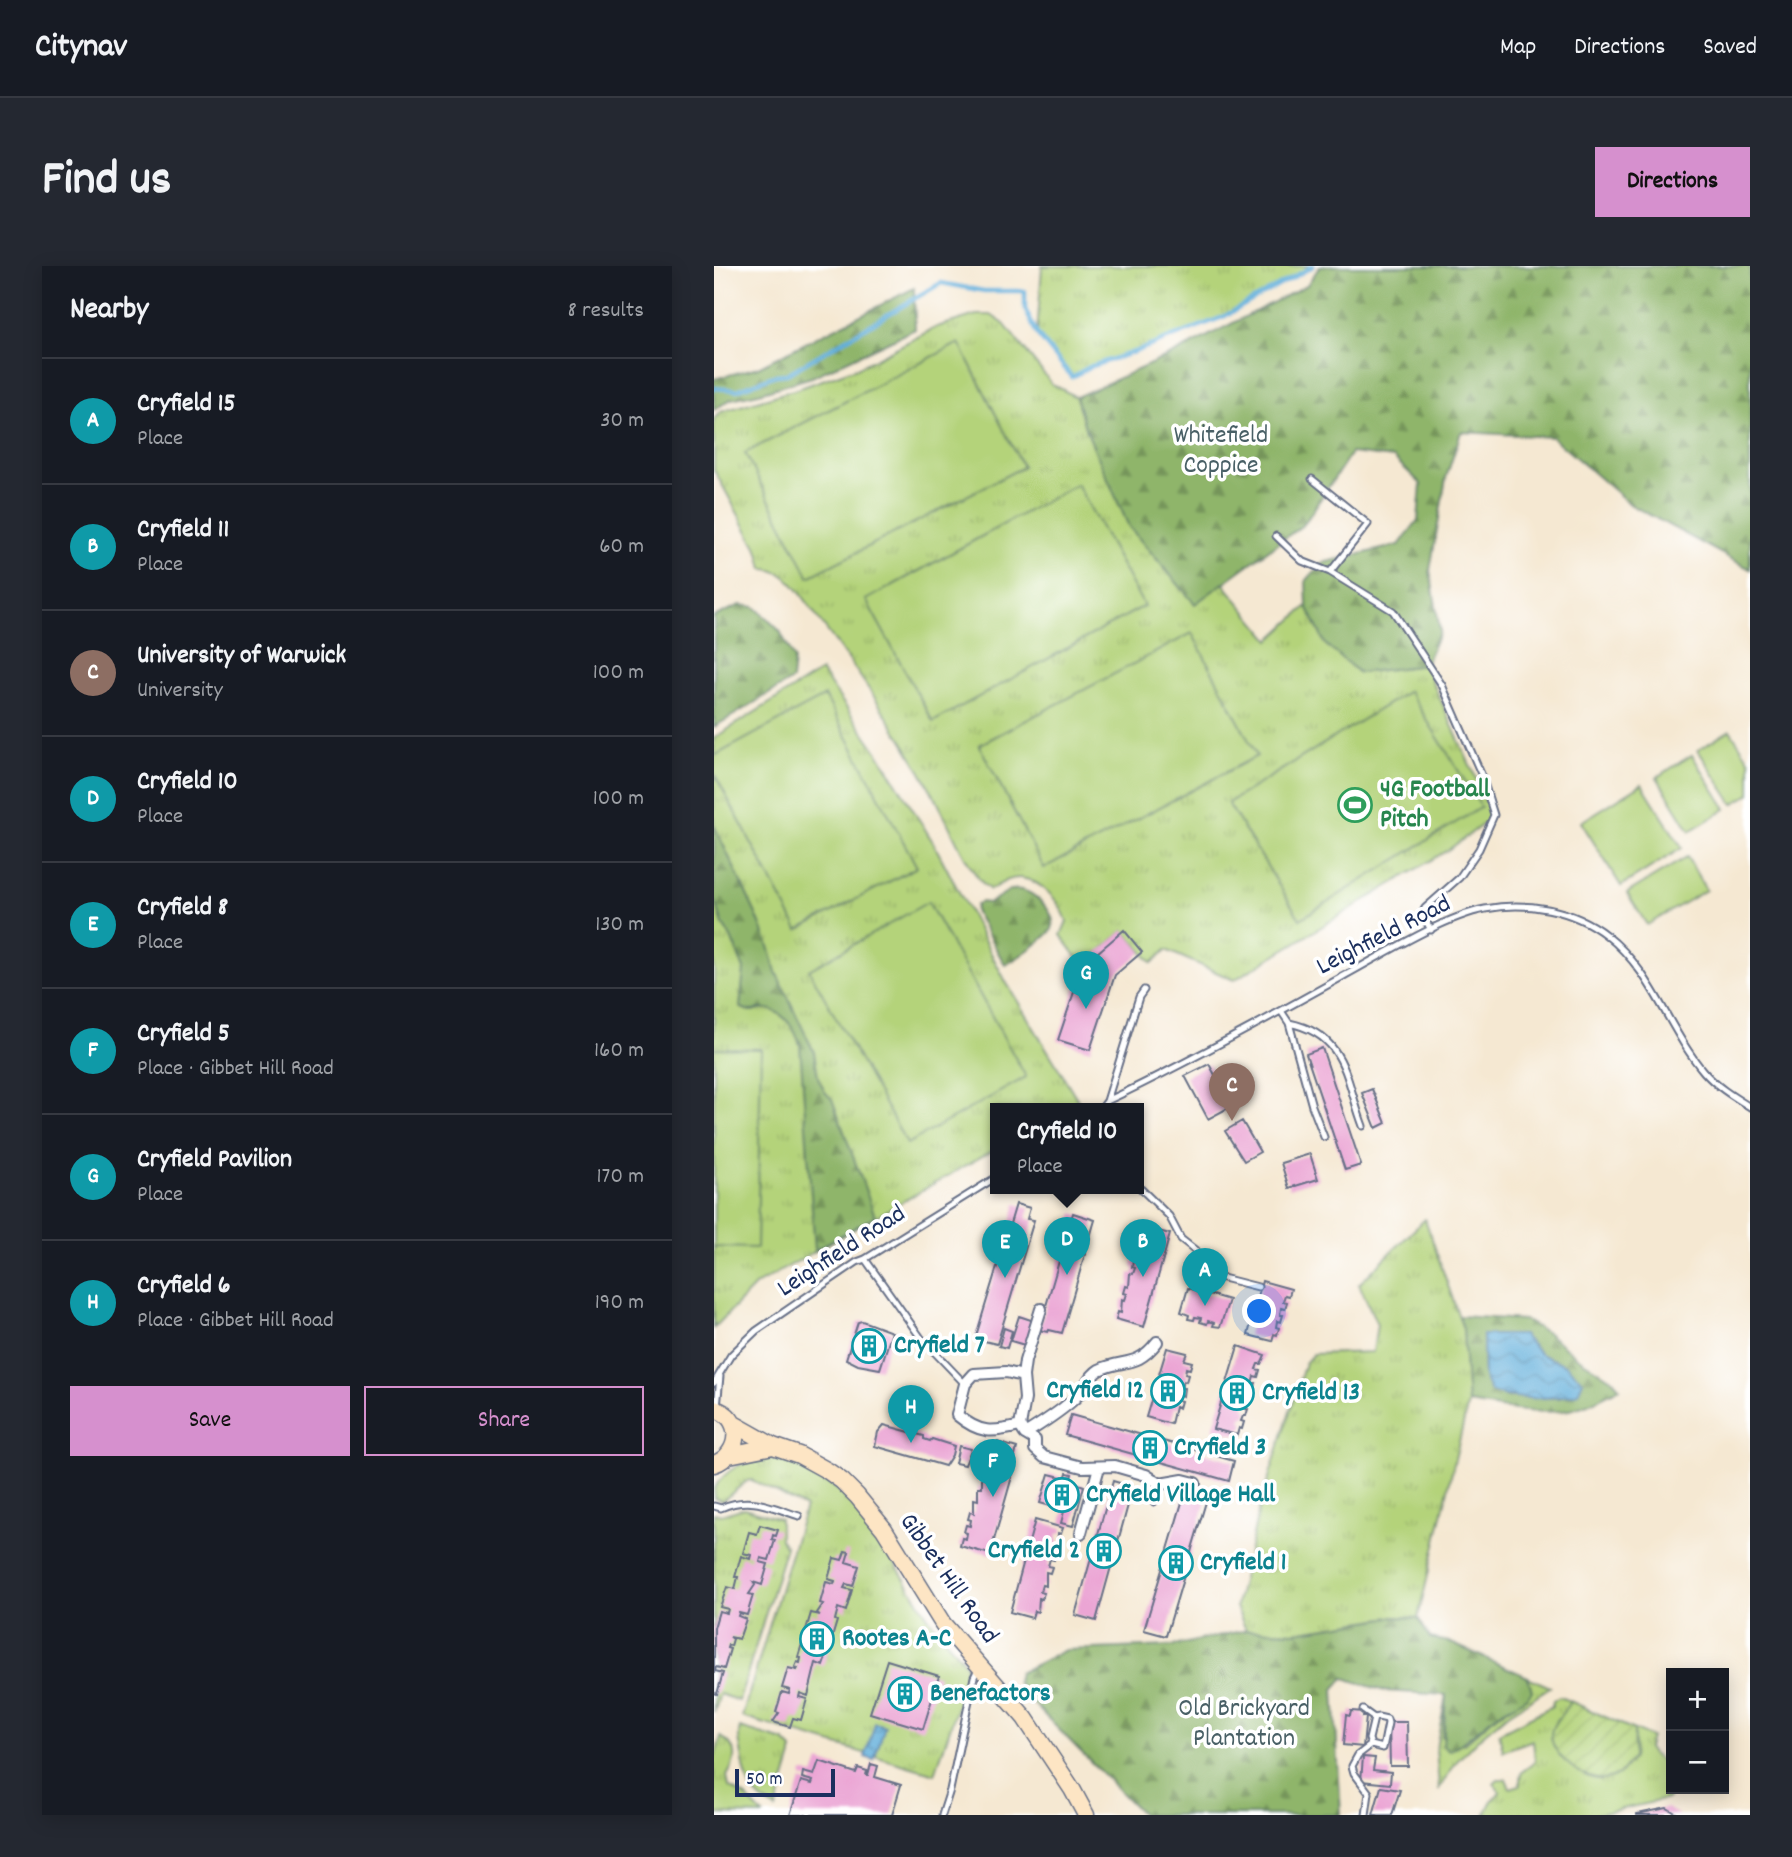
<!DOCTYPE html>
<meta charset="utf-8">
<style>
body{margin:0;font-family:Dekko,sans-serif;background:#242831;color:#f1f3f6}
.controls{position:absolute;right:21px;bottom:21px;display:grid;overflow:hidden;border-radius:0px;box-shadow:0 4px 18px #0003}
.controls button{width:63px;height:63px;display:grid;place-items:center;padding:0;border:0;border-bottom:2px solid #363941;background:#171b24;color:#f1f3f6;font:35px sans-serif}
.scale{position:absolute;left:21px;bottom:18px;width:100px;box-sizing:border-box;padding-left:7px;border:4px solid #1b2f5e;border-top:0;font-size:19px;line-height:24px;white-space:nowrap;color:#1b2f5e;-webkit-text-stroke:5px #fff;paint-order:stroke}
.you{position:absolute;left:546px;top:1046px;width:24px;height:24px;margin:-18px;border:5px solid #fff;border-radius:50%;background:#1a73e8;box-shadow:0 0 0 10px #1a73e833}
.badge{display:grid;place-items:center;width:46px;height:46px;border-radius:50%;background:#d690ce;color:#fff;font-size:23px;font-weight:700}
.pin{position:absolute;translate:-50% -58px;filter:drop-shadow(0 2px 4px #0008)}
.pin::after{content:'';position:absolute;top:37px;width:24px;height:21px;background:inherit;clip-path:polygon(0 0,100% 0,50% 100%)}
.popup{position:absolute;left:276px;top:837px;width:154px;height:91px;box-sizing:border-box;display:grid;place-content:center;border-radius:0px;background:#171b24;filter:drop-shadow(0 2px 5px #0005);font-size:23px;white-space:nowrap;color:#9ea1a6}
.popup b{font-size:26px;color:#f1f3f6}
.popup::after{content:'';position:absolute;left:50%;top:100%;margin-left:-14px;border:14px solid transparent;border-top-color:#171b24}
.list{margin:0;padding:0;list-style:none}
h2{display:flex;justify-content:space-between;align-items:center;height:91px;margin:0;padding:0 28px;font-size:30px}
h2 small{font-size:23px;font-weight:400;color:#9ea1a6}
.list li{display:grid;grid-template-columns:46px 1fr auto;gap:21px;align-items:center;box-sizing:border-box;height:126px;padding:0 28px;border-top:2px solid #363941}
.list b{display:block;font-size:26px;white-space:nowrap}
.list p{margin:0;font-size:23px;white-space:nowrap;color:#9ea1a6}
.list em{font-size:23px;font-style:normal;color:#9ea1a6}
.actions{display:flex;gap:14px;padding:21px 28px}
.actions a{flex:1;padding:16px 0;border:2px solid #d690ce;border-radius:0px;text-align:center;font-size:24px;color:#d690ce}
.actions .main{background:#d690ce;color:#111}
.map{position:relative;flex:none;width:1036px;height:1549px;overflow:hidden;border-radius:0px}
header{display:flex;align-items:center;gap:42px;box-sizing:border-box;height:98px;padding:0 35px;background:#171b24;border-bottom:2px solid #363941}
header strong{font-size:33px}
nav{display:flex;gap:38px;margin-inline-start:auto;font-size:24px}
.intro{display:flex;align-items:center;justify-content:space-between;box-sizing:border-box;height:168px;padding:0 42px}
h1{margin:0;font-size:49px}
.button{padding:18px 32px;border-radius:0px;background:#d690ce;color:#111;font-size:24px;font-weight:700}
main{display:flex;gap:42px;padding:0 42px}
aside{flex:1;background:#171b24;border-radius:0px;box-shadow:0 4px 18px #0003}
.map>svg:first-child{display:block}
.grass{fill:url(#grass-tufts);stroke:#68816c;stroke-width:2}
.forest{fill:url(#forest-firs);stroke:#557264;stroke-width:2;fill-rule:evenodd}
.garden{fill:url(#garden-furrows);stroke:#68816c;stroke-width:2}
.pitch{fill:#b4d37a;stroke:#68816c;stroke-width:2}
.water{fill:url(#water-waves);stroke:#3e6e9c;stroke-width:2}
.lines{fill:none;stroke-linecap:round;stroke-linejoin:round}
.stream{stroke:#61aeda;stroke-width:4.5}
.building{fill:#eba5d4}
.lane-casing{stroke:#677087;stroke-width:9}
.street-casing{stroke:#677087;stroke-width:14}
.secondary-casing{stroke:#677087;stroke-width:19}
.lane{stroke:#fff;stroke-width:5}
.street{stroke:#fff;stroke-width:10}
.secondary{stroke:#fde5c4;stroke-width:16}
.labels{text-anchor:middle;dominant-baseline:central;stroke-width:7;stroke-linejoin:round;paint-order:stroke}
.park-label{font-size:26px;fill:#496066;stroke:#fff}
.leisure-label{font-size:26px;font-weight:bold;fill:#27864d;stroke:#fff;text-anchor:start}
.street-label{font-size:26px;fill:#1b2f5e;stroke:#fff}
.culture-label{font-size:26px;font-weight:bold;fill:#0d838f;stroke:#fff;text-anchor:start}
</style>
<header>
<strong>Citynav</strong>
<nav><a>Map</a><a>Directions</a><a>Saved</a></nav>
</header>
<div class="intro"><h1>Find us</h1><a class="button">Directions</a></div>
<main>
<aside>
<h2>Nearby<small>8 results</small></h2>
<ul class="list">
<li><span class="badge" style="background:#0f9aa8">A</span><div><b>Cryfield 15</b><p>Place</p></div><em>30 m</em></li>
<li><span class="badge" style="background:#0f9aa8">B</span><div><b>Cryfield 11</b><p>Place</p></div><em>60 m</em></li>
<li><span class="badge" style="background:#8d6e63">C</span><div><b>University of Warwick</b><p>University</p></div><em>100 m</em></li>
<li><span class="badge" style="background:#0f9aa8">D</span><div><b>Cryfield 10</b><p>Place</p></div><em>100 m</em></li>
<li><span class="badge" style="background:#0f9aa8">E</span><div><b>Cryfield 8</b><p>Place</p></div><em>130 m</em></li>
<li><span class="badge" style="background:#0f9aa8">F</span><div><b>Cryfield 5</b><p>Place · Gibbet Hill Road</p></div><em>160 m</em></li>
<li><span class="badge" style="background:#0f9aa8">G</span><div><b>Cryfield Pavilion</b><p>Place</p></div><em>170 m</em></li>
<li><span class="badge" style="background:#0f9aa8">H</span><div><b>Cryfield 6</b><p>Place · Gibbet Hill Road</p></div><em>190 m</em></li>
</ul>
<div class="actions"><a class="main">Save</a><a>Share</a></div>
</aside>
<div class="map">
<svg width="1036" height="1549" viewBox="0 0 1036 1549">
<defs>
<pattern id="grass-tufts" width="24" height="20" patternUnits="userSpaceOnUse" patternTransform="scale(1.75)"><rect width="24" height="20" fill="#b4d37a"/><path d="M3 7l-1-3M5 7V3M7 7l1-3M15 17l-1-3M17 17v-4M19 17l1-3" fill="none" stroke="#9ab56c"/></pattern>
<pattern id="forest-firs" width="22" height="20" patternUnits="userSpaceOnUse" patternTransform="scale(1.75)"><rect width="22" height="20" fill="#8fb56a"/><path d="M5 1l3.5 6h-7zM16 11l3.5 6h-7z" fill="#74945a"/></pattern>
<pattern id="garden-furrows" width="10" height="10" patternUnits="userSpaceOnUse" patternTransform="scale(1.75)"><rect width="10" height="10" fill="#b4d37a"/><path d="M-1 1l2-2M0 10L10 0M9 11l2-2" fill="none" stroke="#9ab56c"/></pattern>
<pattern id="water-waves" width="16" height="10" patternUnits="userSpaceOnUse" patternTransform="scale(1.75)"><rect width="16" height="10" fill="#61aeda"/><path d="M0 5q4-4 8 0t8 0" fill="none" stroke="#4f8eb4"/></pattern>
</defs>
<rect width="100%" height="100%" fill="#fff"/>
<filter id="ink" filterUnits="userSpaceOnUse"><feTurbulence type="fractalNoise" baseFrequency=".0143" numOctaves="2"/><feDisplacementMap in="SourceGraphic" scale="14" xChannelSelector="R" yChannelSelector="G"/><feConvolveMatrix kernelMatrix="1 2 1 2 8 2 1 2 1" color-interpolation-filters="sRGB"/></filter>
<filter id="wash" filterUnits="userSpaceOnUse"><feTurbulence type="fractalNoise" baseFrequency=".00686" numOctaves="4" result="noise"/><feDisplacementMap in="SourceGraphic" scale="28" xChannelSelector="R" yChannelSelector="G"/><feGaussianBlur stdDeviation="1.57" result="paint"/><feColorMatrix in="noise" values="0 0 0 0 0 0 0 0 0 0 0 0 0 0 0 0 0 1.4 0 .05"/><feComposite in="paint" operator="in"/></filter>
<g filter="url(#wash)">
<rect width="100%" height="100%" fill="#f5e8d2"/>
<path class="grass" d="M328 0H599L509 51 423 85 375 101 358 111 323 68Z
M262 49H277L290 58 338 118 362 131 372 165 481 337 509 317 556 374 593 340 611 378 645 407 711 399 777 546 772 556 737 582 520 714 452 684 438 697 410 665 369 699 347 669 353 655C346 636 328 614 306 612 295 611 285 619 276 624 255 609 235 557 222 533 188 471 149 411 106 355 95 340 84 320 69 309 62 305 56 303 49 303L45 286 0 204V153L7 146 86 122 145 101 223 61Z
M107 405 164 487 219 576 292 716 365 836 353 843H281V883L42 1019 0 1062V472Z
M711 953 749 1063 754 1137 704 1352 677 1351 581 1366 532 1364 522 1341 545 1243 591 1097 599 1088 659 1086 663 1058 645 1018Z
M51 1192C139 1201 172 1288 215 1352 226 1368 240 1383 252 1399L244 1438 221 1508 28 1451 91 1241 38 1214 33 1215 8 1235 1 1232 0 1222C13 1203 28 1195 51 1192Z
M30 1242 66 1253V1273L72 1281 25 1435 6 1428 0 1446V1247L7 1249Z
M814 1411 836 1421 790 1451 765 1472 743 1495 725 1523 722 1482 732 1429 728 1471 750 1478 784 1448 804 1437 818 1425Z
M845 1431 856 1435 849 1449 844 1453 838 1473 849 1493 861 1502 919 1492 920 1464 937 1471 934 1482 938 1488 952 1498 954 1533 880 1549H771L777 1536 786 1526 780 1517 784 1513H792L796 1522 806 1519C805 1500 813 1506 821 1495L819 1474 789 1485 785 1467 838 1440 839 1435Z
M26 1462 70 1475 78 1483V1490L62 1543C33 1529 32 1513 27 1484 26 1475 23 1471 26 1462Z
M7 1471C25 1480 22 1496 13 1510L15 1521 32 1531 49 1549 0 1548V1494Z"/>
<path class="forest" d="M606 0H1036V303L917 239 838 171 747 166 732 212 716 304 726 365 711 399 645 407 611 378 593 340 592 315 608 297 685 279 704 254 707 218 680 192 637 187 590 258 481 338 415 261 372 164 362 131 459 88 593 19Z
M200 22 201 63 98 111 45 127 17 133 0 144V113L44 101Z
M26 339 41 341 66 365 80 393 78 414 0 461V351Z
M0 559 42 648 55 680 62 706 100 786 104 811 111 826 118 833 161 950 101 984 86 779C82 765 71 746 53 743 39 741 43 750 26 741L30 703 17 671 9 659 0 630Z
M296 624C300 624 304 623 307 624 321 626 344 648 338 663 334 671 300 695 291 699L261 645 262 639 267 636 275 637Z
M745 1050 810 1054 835 1068 863 1091 899 1114 906 1122C889 1131 868 1143 849 1145 818 1148 784 1142 754 1137L749 1063ZM769 1069H809L826 1088 852 1099 846 1132 792 1131 770 1111Z
M678 1351 704 1352 716 1372 735 1376 814 1411 818 1425C811 1436 796 1440 785 1447 767 1459 755 1475 735 1485L729 1480 732 1429 670 1425 630 1412 620 1423 627 1549H429L312 1430 303 1416 305 1407 351 1384 459 1380 532 1364 581 1366Z"/>
<path class="garden" d="M856 1435 920 1464 919 1492 905 1509C898 1511 891 1514 883 1513 864 1510 832 1485 838 1463 841 1453 852 1446 856 1435Z"/>
<path class="pitch" d="M245 77 309 201 95 311 31 187Z
M363 218 430 340 219 456 152 334Z
M478 367 543 490 330 602 265 479Z
M695 425 767 541 586 653 514 537Z
M111 430 203 601 84 664 0 507V490Z
M1016 464 1036 495V528L1019 538 984 484Z
M978 489 1012 543 976 565 943 511Z
M928 518 968 582 907 620 867 556Z
M973 591 992 624 933 659 913 627Z
M214 636 312 811 193 878 95 704Z
M0 782 47 783 43 982 0 981Z"/>
<path class="water" d="M769 1069H809L826 1088 852 1099 869 1115 864 1127C837 1134 803 1134 777 1126L770 1111Z
M161 1457 171 1460 160 1494 151 1491Z"/>
<g class="lines">
<path class="stream" d="M0 122 23 124 62 109 73 108 227 17 270 25H311V43L323 68 358 111 375 101 423 85 509 51 599 0"/>
</g>
<g id="blocks">
<path class="building" d="M410 664 428 686 401 709 376 784 344 774 369 699Z
M608 782 647 899 631 904 592 788Z
M495 798 518 840 494 853 471 810Z
M658 823 672 857 662 862 648 827Z
M528 855 546 886 530 895 511 865Z
M596 888 604 913 575 922 567 897Z
M302 938 316 942 313 953 320 954 283 1078 266 1074 267 1071 262 1070Z
M359 947 381 954 348 1067 335 1064 334 1066 325 1064Z
M433 962 456 968 430 1061 402 1053 404 1046 407 1047 408 1033 411 1034 413 1028 410 1027 412 1020 415 1021 416 1007 419 1008 421 1002 418 1001 419 994 423 995V981L427 982 429 976 425 975 427 968 431 969Z
M548 1015 577 1023 575 1030 571 1029 569 1035 573 1036 571 1043 567 1042 566 1049H569L567 1056 563 1055 562 1061 565 1062 563 1069 560 1068 558 1075 534 1069Z
M474 1022 515 1034 506 1061 499 1060 500 1057 494 1055 493 1058 486 1056 487 1052 481 1051 480 1054 474 1053 475 1049 467 1046Z
M305 1050 317 1054 318 1066 314 1080 297 1075Z
M148 1055 178 1066 166 1103 144 1099 132 1093 144 1056Z
M290 1062 298 1065 293 1082 285 1080Z
M524 1080 551 1089 547 1098H544L542 1103 546 1104 544 1111 540 1110 538 1117H542L540 1125 536 1124 534 1130H538L536 1137 532 1136 531 1143H534L532 1150H529L527 1155 530 1156 528 1163 525 1162 523 1169 499 1163Z
M453 1082 473 1087 470 1094 478 1096 476 1103 472 1102 471 1108 474 1109 472 1116 469 1115 467 1122H470L469 1130 465 1128 463 1134 467 1135 465 1142 461 1141 457 1158 432 1151Z
M357 1149 520 1195 515 1215 351 1169Z
M170 1159 210 1170V1173L216 1175 218 1173 240 1180 238 1189 231 1200 161 1180 164 1166Z
M283 1176 303 1182 300 1194 294 1192 293 1197 301 1200 276 1288 246 1280 248 1272 252 1273 253 1267 250 1266 252 1259 256 1260 257 1254 254 1253 256 1246 260 1247V1233L264 1234V1221H268V1208L272 1209 274 1202 271 1201 272 1195 276 1196 277 1192 283 1194 284 1189 280 1187Z
M245 1180 257 1183 251 1199 241 1197Z
M353 1207 358 1208 356 1215 370 1220 359 1260 347 1257 352 1238 349 1237 347 1243 326 1237 335 1208 351 1212Z
M399 1215 419 1221 382 1355 361 1349Z
M472 1223 494 1229 452 1370 430 1364Z
M321 1254 349 1262 347 1268 344 1267 343 1281 340 1280 338 1287 342 1288 340 1294 336 1293 334 1300 338 1301 336 1307 332 1306V1320L328 1319 326 1326 330 1327 328 1333 325 1332 324 1346 320 1345 318 1352 296 1346Z
M46 1259 64 1264 62 1270 59 1269 58 1273 61 1274 55 1294 47 1292 46 1296 54 1298 48 1319 39 1316 41 1319 35 1328 39 1329 33 1349 25 1347 24 1350 32 1353 25 1373 16 1371 19 1373 17 1380 14 1379 13 1382 16 1383 10 1403 2 1401 1 1405 9 1407 3 1428 0 1427V1362L5 1345 13 1347 14 1343 6 1341 13 1321 21 1323 24 1311H21L27 1290 36 1293 37 1289 29 1287 35 1266 43 1268Z
M131 1285 135 1286 132 1296 145 1300 139 1320 132 1318 130 1322 138 1324 132 1345 124 1342 121 1354 123 1355 117 1375 109 1372 108 1376 116 1379 109 1400 102 1397 94 1430 86 1427 85 1431 93 1433 87 1454 79 1452 76 1461 59 1456 65 1447 62 1446 68 1426 75 1428 76 1424 68 1422 74 1402 83 1404 84 1402 81 1401 83 1396 86 1397 87 1392 84 1391 90 1371 97 1374 98 1369 91 1367 97 1347 106 1349 103 1347 109 1338 106 1337 112 1316 120 1318 121 1315 114 1313 120 1292 128 1294Z
M173 1394 225 1410 209 1463 156 1447Z
M637 1445 650 1446 649 1451H652L649 1481 629 1479 632 1449 636 1450Z
M675 1456H693L694 1500H676Z
M649 1491 661 1492 659 1504 677 1506 676 1518 647 1515Z
M105 1495 142 1507 144 1502 153 1505 152 1509H154L157 1498 164 1500 161 1511 187 1519 178 1549H76L87 1515 98 1518 99 1515 88 1512 89 1506 100 1509Z
M667 1521 686 1524 678 1549H659Z
M953 1542 965 1549H923V1548Z"/>
</g>
</g>
<g filter="url(#ink)">
<use href="#blocks" fill-opacity="0" stroke="#677087" stroke-width="2"/>
<g class="lines">
<g class="lane-casing">
<path id="lane" d="M598 213 654 258 616 306
M562 270 588 295 616 306 679 345 728 419 768 510 780 549 765 583 745 612 711 642 708 648 717 664
M567 745 575 757 598 840 610 871
M575 757C633 769 631 813 649 860
M393 835 425 731 430 724
M387 843 393 835C473 797 551 754 628 711 667 690 729 651 771 643 812 635 859 643 892 669 939 705 953 762 990 806 1003 821 1020 831 1036 841
M425 921 455 950 467 973 481 984 501 1010 544 1021
M151 993 207 1072 251 1118
M0 1117 17 1089 42 1065 143 996 151 993 281 912
M3 1142 6 1110
M440 1236 446 1218
M0 1240 7 1242C36 1229 57 1241 85 1250
M649 1444 660 1452
M664 1451 673 1453 674 1457 669 1482 657 1479 655 1473 660 1452Z
M228 1549 236 1524 260 1411 264 1403
M652 1549 655 1527 640 1507 638 1500 644 1489 657 1479"/>
</g>
<g class="street-casing">
<path id="street" d="M327 1043 311 1095 309 1110 311 1133 306 1160 311 1168C328 1157 345 1147 360 1133 369 1125 375 1110 385 1104 410 1092 422 1103 443 1076
M306 1160C278 1167 266 1168 243 1149L251 1118 260 1108 292 1106 309 1110
M311 1168 321 1174V1183L330 1191 368 1201 401 1200 432 1209 446 1218 469 1214 481 1217
M367 1267 385 1201"/>
</g>
<g class="secondary-casing">
<path id="secondary" d="M0 1143C30 1150 27 1189 0 1198
M20 1158 59 1180 85 1189 114 1205 128 1215 143 1230 170 1263 229 1358 311 1452 358 1523 372 1549
M15 1189 59 1180"/>
</g>
<use href="#lane" class="lane"/>
<use href="#street" class="street"/>
<use href="#secondary" class="secondary"/>
</g>
</g>
<defs>
<g id="stadium-ring" transform="scale(1.75)"><circle r="9.5" fill="#fff" stroke="#2e9e5b" stroke-width="1.5"/><path d="M0-5a6.5 5 0 1 0 0 10a6.5 5 0 1 0 0-10ZM-3.5-1.8h7v3.6h-7Z" fill="#2e9e5b"/></g>
<g id="building-ring" transform="scale(1.75)"><circle r="9.5" fill="#fff" stroke="#0f9aa8" stroke-width="1.5"/><path d="M-4-6H4V6H1V3H-1V6H-4ZM-2.5-4.3h1.7v1.8h-1.7ZM.8-4.3h1.7v1.8H.8ZM-2.5-1h1.7V.8h-1.7ZM.8-1h1.7V.8H.8Z" fill="#0f9aa8"/></g>
</defs>
<g fill-rule="evenodd">
<use href="#stadium-ring" x="641" y="539"/>
<use href="#building-ring" x="155" y="1080"/>
<use href="#building-ring" x="454" y="1125"/>
<use href="#building-ring" x="523" y="1127"/>
<use href="#building-ring" x="436" y="1182"/>
<use href="#building-ring" x="348" y="1229"/>
<use href="#building-ring" x="390" y="1285"/>
<use href="#building-ring" x="462" y="1297"/>
<use href="#building-ring" x="103" y="1373"/>
<use href="#building-ring" x="191" y="1428"/>
</g>
<g class="labels">
<g class="park-label">
<text x="507" y="170">Whitefield<tspan x="507" dy="30">Coppice</tspan></text>
<text x="530" y="1443">Old Brickyard<tspan x="530" dy="30">Plantation</tspan></text>
</g>
<g class="leisure-label">
<text x="666" y="524">4G Football<tspan x="666" dy="30">Pitch</tspan></text>
</g>
<g class="street-label">
<text transform="translate(670 670) rotate(-27)">Leighfield Road</text>
<text transform="translate(128 986) rotate(-33)">Leighfield Road</text>
<text transform="translate(234 1313) rotate(55)">Gibbet Hill Road</text>
</g>
<g class="culture-label">
<text x="180" y="1080">Cryfield 7</text>
<text x="430" y="1125" text-anchor="end">Cryfield 12</text>
<text x="548" y="1127">Cryfield 13</text>
<text x="460" y="1182">Cryfield 3</text>
<text x="372" y="1229">Cryfield Village Hall</text>
<text x="366" y="1285" text-anchor="end">Cryfield 2</text>
<text x="486" y="1297">Cryfield 1</text>
<text x="128" y="1373">Rootes A-C</text>
<text x="216" y="1428">Benefactors</text>
</g>
</g>
</svg>
<div class="controls">
<button>+</button>
<button>−</button>
</div>
<div class="scale">50 m</div>
<div class="you"></div>
<div class="pin badge" style="left:491px;top:1040px;background:#0f9aa8">A</div>
<div class="pin badge" style="left:429px;top:1011px;background:#0f9aa8">B</div>
<div class="pin badge" style="left:518px;top:855px;background:#8d6e63">C</div>
<div class="pin badge" style="left:353px;top:1009px;background:#0f9aa8">D</div>
<div class="popup"><b>Cryfield 10</b>Place</div>
<div class="pin badge" style="left:291px;top:1012px;background:#0f9aa8">E</div>
<div class="pin badge" style="left:279px;top:1231px;background:#0f9aa8">F</div>
<div class="pin badge" style="left:372px;top:743px;background:#0f9aa8">G</div>
<div class="pin badge" style="left:197px;top:1177px;background:#0f9aa8">H</div>
</div>
</main>
